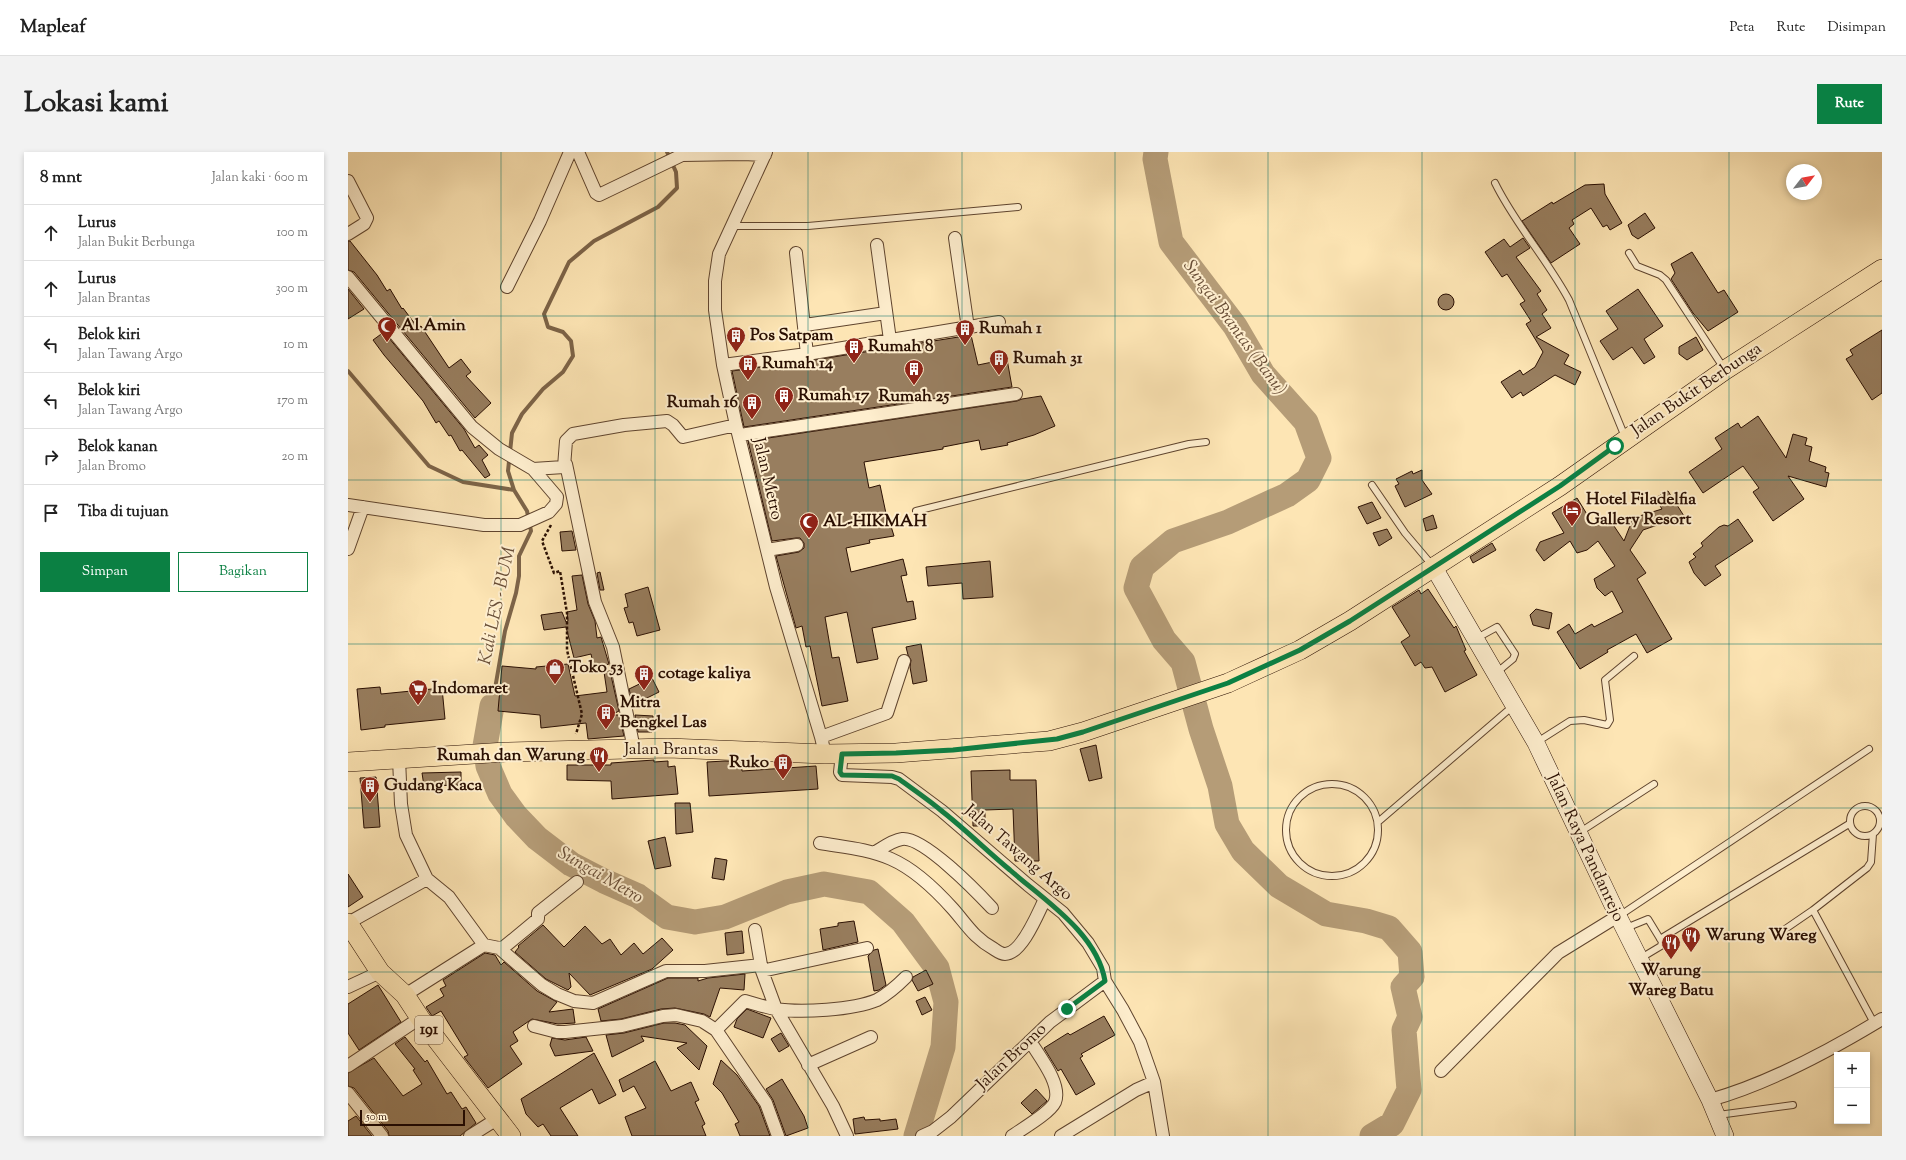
<!DOCTYPE html>
<html lang="id">
<meta charset="utf-8">
<style>
body{margin:0;font-family:"Sorts Mill Goudy",serif;background:#f2f2f2;color:#222}
.controls{position:absolute;right:12px;bottom:12px;display:grid;overflow:hidden;border-radius:0px;box-shadow:0 2px 6px #0003}
.controls button{width:36px;height:36px;display:grid;place-items:center;padding:0;border:0;border-bottom:1px solid #e0e0e0;background:#fff;color:#222;font:20px sans-serif}
.compass{position:absolute;left:1438px;top:12px;width:36px;height:36px;border-radius:50%;background:#fff;box-shadow:0 2px 6px #0003;rotate:59deg}
.scale{position:absolute;left:12px;bottom:10px;width:105px;box-sizing:border-box;padding-left:4px;border:2px solid #2a0f02;border-top:0;font-size:11px;line-height:14px;white-space:nowrap;color:#2a0f02;-webkit-text-stroke:3px #feeece;paint-order:stroke}
.stop{position:absolute;width:12px;height:12px;margin:-9px;border:3px solid #0b8043;border-radius:50%;background:#fff}
.stop.end{background:#0b8043;border-color:#fff;box-shadow:0 1px 4px #0008}
.list{margin:0;padding:0;list-style:none}
h2{display:flex;justify-content:space-between;align-items:center;height:52px;margin:0;padding:0 16px;font-size:17px}
h2 small{font-size:13px;font-weight:400;color:#767676}
.list li{display:grid;grid-template-columns:26px 1fr auto;gap:12px;align-items:center;box-sizing:border-box;height:56px;padding:0 16px;border-top:1px solid #e0e0e0}
.list b{display:block;font-size:15px;white-space:nowrap}
.list p{margin:0;font-size:13px;white-space:nowrap;color:#767676}
.list em{font-size:13px;font-style:normal;color:#767676}
.actions{display:flex;gap:8px;padding:12px 16px}
.actions a{flex:1;padding:9px 0;border:1px solid #0b8043;border-radius:0px;text-align:center;font-size:14px;color:#0b8043}
.actions .main{background:#0b8043;color:#fff}
.icon{flex:none;width:22px;height:22px;fill:none;stroke:currentColor;stroke-width:2;stroke-linecap:round;stroke-linejoin:round}
.map{position:relative;flex:none;width:1534px;height:984px;overflow:hidden;border-radius:0px}
header{display:flex;align-items:center;gap:24px;box-sizing:border-box;height:56px;padding:0 20px;background:#fff;border-bottom:1px solid #e0e0e0}
header strong{font-size:19px}
nav{display:flex;gap:22px;margin-inline-start:auto;font-size:14px}
.intro{display:flex;align-items:center;justify-content:space-between;box-sizing:border-box;height:96px;padding:0 24px}
h1{margin:0;font-size:28px}
.button{padding:10px 18px;border-radius:0px;background:#0b8043;color:#fff;font-size:14px;font-weight:700}
main{display:flex;gap:24px;padding:0 24px}
aside{flex:1;background:#fff;border-radius:0px;box-shadow:0 2px 6px #0003}
.map>svg:first-child{display:block}
.lines{fill:none;stroke-linecap:round;stroke-linejoin:round}
.stream{stroke:#7d6448;stroke-width:4}
.river{stroke:#b59c77;stroke-width:25}
.building{fill:#987e5f;stroke:#2a0f02}
.lane-casing{stroke:#5f442e;stroke-width:8}
.street-casing{stroke:#5f442e;stroke-width:14}
.secondary-casing{stroke:#2a0f02;stroke-width:18}
.primary-casing{stroke:#2a0f02;stroke-width:20}
.path{stroke:#2a0f02;stroke-width:2.5;stroke-dasharray:3 2;stroke-linecap:butt}
.lane{stroke:#feeece;stroke-width:6}
.street{stroke:#feeece;stroke-width:12}
.secondary{stroke:#feeece;stroke-width:17}
.primary{stroke:#fde5b4;stroke-width:19}
.route{stroke:#0b8043;stroke-width:5}
.grid{fill:none;stroke:#0f766e;stroke-width:1;stroke-opacity:0.55}
.labels{text-anchor:middle;dominant-baseline:central;stroke-width:4;stroke-linejoin:round;paint-order:stroke}
.shield{fill:#feeece;stroke:#6a523f;stroke-width:1}
.shield-label{font-size:16px;font-weight:bold;fill:#2a0f02}
.poi-label{font-size:17px;font-weight:bold;fill:#2a0f02;stroke:#feeece;text-anchor:start}
.street-label{font-size:17px;fill:#2a0f02;stroke:#feeece}
.water-label{font-size:18px;font-style:italic;fill:#694e37;stroke:#feeece}
</style>
<header>
<strong>Mapleaf</strong>
<nav><a>Peta</a><a>Rute</a><a>Disimpan</a></nav>
</header>
<div class="intro"><h1>Lokasi kami</h1><a class="button">Rute</a></div>
<main>
<aside>
<h2>8 mnt<small>Jalan kaki · 600 m</small></h2>
<ul class="list">
<li><svg class="icon" aria-label="ahead" viewBox="0 0 24 24"><path d="M12 20V5M6 11l6-6 6 6"/></svg><div><b>Lurus</b><p>Jalan Bukit Berbunga</p></div><em>100 m</em></li>
<li><svg class="icon" aria-label="ahead" viewBox="0 0 24 24"><path d="M12 20V5M6 11l6-6 6 6"/></svg><div><b>Lurus</b><p>Jalan Brantas</p></div><em>300 m</em></li>
<li><svg class="icon" aria-label="left" viewBox="0 0 24 24"><path d="M17 20v-9H6M10 6l-5 5 5 5"/></svg><div><b>Belok kiri</b><p>Jalan Tawang Argo</p></div><em>10 m</em></li>
<li><svg class="icon" aria-label="left" viewBox="0 0 24 24"><path d="M17 20v-9H6M10 6l-5 5 5 5"/></svg><div><b>Belok kiri</b><p>Jalan Tawang Argo</p></div><em>170 m</em></li>
<li><svg class="icon" aria-label="right" viewBox="0 0 24 24"><path d="M7 20v-9h11M14 6l5 5-5 5"/></svg><div><b>Belok kanan</b><p>Jalan Bromo</p></div><em>20 m</em></li>
<li><svg class="icon" aria-label="arrive" viewBox="0 0 24 24"><path d="M6 21V4h12l-3 4 3 4H6"/></svg><div><b>Tiba di tujuan</b></div></li>
</ul>
<div class="actions"><a class="main">Simpan</a><a>Bagikan</a></div>
</aside>
<div class="map">
<svg width="1534" height="984" viewBox="0 0 1534 984">
<rect width="100%" height="100%" fill="#fde5b4"/>
<filter id="stains"><feTurbulence type="fractalNoise" baseFrequency=".005" numOctaves="4"/><feColorMatrix values="0 0 0 0 .2 0 0 0 0 .09 0 0 0 0 .02 0 0 0 .5 -.17"/></filter>
<radialGradient id="worn" r=".72"><stop offset=".6" stop-color="#630" stop-opacity="0"/><stop offset="1" stop-color="#630" stop-opacity=".3"/></radialGradient>
<g class="lines">
<path class="stream" d="M0 219 81 314 115 330 166 338
M144 554 157 479 168 441 171 424V404L183 379 179 359 166 338 160 319 164 281 174 262 195 237 215 220 225 204 223 189 215 180 200 175 196 162 221 110 246 89 310 55 329 36 328 20 319 0"/>
<path class="river" d="M808 0 807 7 823 90 887 174 915 222 958 270 971 306 960 328 939 343 880 370 825 389 794 415 788 436 816 488 835 510 853 577 872 634 879 672 895 699 931 734 978 762 1018 769 1041 776 1062 800 1064 825 1055 835 1062 865 1056 878 1061 938 1044 972 1024 984
M144 554 137 594 140 614 152 642 168 664 189 686 223 712 256 729 290 744 319 765 347 770 377 765 439 740 476 732 521 740 555 770 589 816 598 850 595 895 568 984"/>
</g>
<path class="building" d="M1256 32 1257 42 1274 71 1262 78 1259 73 1255 75 1243 56 1224 68 1226 72 1221 76 1232 92 1203 111 1174 69 1204 50 1205 52 1237 33Z
M1297 61 1307 76 1290 87 1284 83 1280 73Z
M1175 86 1182 96 1168 105 1193 139 1189 142 1199 158 1194 162 1203 176 1188 185 1221 203 1216 212 1233 220 1227 233 1207 223 1175 244 1173 240 1164 246 1153 230 1172 218 1175 223 1187 215 1195 200 1178 172 1183 169 1172 152 1177 149 1159 122 1154 125 1137 100 1156 87 1162 95Z
M0 89H2L29 123 39 139 42 137 54 157 55 156 70 176 73 174 101 216 113 207 123 220 118 224 143 251 127 266 6 120 0 118Z
M1344 100 1370 141 1376 138 1390 160 1360 179 1345 161 1323 127 1327 121 1323 112Z
M0 137 16 157 0 167Z
M1290 137 1315 174 1296 187 1307 205 1296 212 1284 195 1265 208 1252 189 1270 177 1258 159Z
M1090 150a8 8 0 1 1 16 0a8 8 0 1 1-16 0Z
M1534 178V241L1524 248 1498 207 1505 203 1502 198Z
M36 180 116 277 127 296 131 293 140 303 134 308 142 323 137 326 114 298 112 299 103 283 101 284 91 269 88 271 75 249 36 203 25 188Z
M623 183 630 213 659 207 664 235 396 275 384 219 460 209Z
M1348 185 1355 198 1339 208 1331 202V195Z
M693 244 707 274 686 283 659 291 660 293 633 298 631 288 595 295V297L516 310 521 336 532 333 540 371H542L546 384 521 388 522 391 498 396 503 420 555 407 559 423 553 424 559 450 565 449 568 467 524 476 530 507 509 511 499 460 477 465 484 506 491 505 500 549 474 554 462 494 458 495 454 474 448 476 428 404 451 400 456 396V391L452 386H448L424 389 400 289 669 249 674 247Z
M1410 264 1438 306 1445 282 1459 286 1457 293 1464 295 1461 309 1478 315 1477 320 1481 321 1478 335 1440 324 1456 347 1425 369 1405 340 1411 336 1395 314 1355 341 1341 320 1374 297 1367 286 1390 271 1393 276Z
M1074 318V328L1084 342 1057 355 1047 334 1051 332 1048 327 1064 319 1065 322Z
M1320 339 1336 364 1323 372 1321 369 1295 378 1282 398 1298 421 1289 427 1324 487 1299 501 1288 482 1259 498 1260 500 1232 517 1209 480 1221 472 1227 482 1244 472 1246 475 1275 460 1264 439 1257 444 1249 436 1246 427 1267 414 1250 389 1239 398 1229 401 1222 389 1196 409 1188 398 1192 390 1216 381 1204 361 1229 346 1245 372 1260 365 1276 389 1285 366 1314 357 1307 346Z
M1024 350 1033 366 1019 372 1010 355Z
M1085 363 1089 376 1078 379 1075 367Z
M1390 367 1405 389 1367 414 1373 423 1357 434 1346 421 1341 410 1348 405 1345 402 1355 394 1353 391 1371 375 1376 373 1380 374Z
M1039 377 1044 386 1031 394 1025 381Z
M224 379 228 398 214 399 212 380Z
M1144 391 1148 398 1125 411 1122 405Z
M642 409 645 445 615 447 614 431 580 434 578 415Z
M252 420 256 438H252L249 421Z
M234 423 240 452 247 469 249 486 253 485 261 512 246 516 243 502 226 506 218 475 196 478 193 463 214 460 218 470 220 469 219 460 229 458 224 424Z
M300 435 312 478 289 484 285 470 281 471 276 456 280 455 277 442Z
M1080 437 1106 476 1108 474 1118 498 1116 499 1129 523 1097 540 1084 515 1077 516 1073 510 1067 514 1053 490 1062 484 1044 455 1071 438 1073 442Z
M1188 457 1204 461 1201 477 1185 473 1182 463Z
M573 492 579 529 565 532 562 515 563 508 560 503 558 495Z
M220 512 227 544 259 540 256 520 262 519 271 559 263 563H271L276 584 240 587 238 571 193 576 192 563 150 559 154 514 188 517V515Z
M304 526 311 540 285 553 281 537Z
M32 535 33 542 94 536 97 567 37 573V575L13 578 9 537Z
M287 563 305 564 304 580H290Z
M748 593 754 626 741 629 732 597Z
M306 608V610L320 609V615L327 614 330 642 264 647 263 629 219 628V613H263V611Z
M377 609 393 610 394 619 468 614 470 637 361 644 359 610Z
M662 618V628H688L691 709H667L665 657 637 658V674H625L623 619Z
M113 620V633L76 634 74 621Z
M28 625 32 675 16 676 12 626Z
M327 651H342L345 680 328 682Z
M317 685 323 714 307 717 300 689Z
M367 706 379 708 376 728 364 726Z
M0 722 15 745 0 755Z
M506 769 510 790 475 798 472 777 490 774V771Z
M195 773 216 795 237 774 254 792 262 787 273 803 286 791 295 802 314 786 325 798 304 817 242 843 221 821 223 835 220 838 198 827 167 800 171 795 170 794Z
M394 779 396 801 379 803 377 781Z
M530 797 538 833 531 838 526 839 520 804 526 798Z
M137 801 147 803 153 813 156 810 189 839 209 850 201 860 225 857 227 871 210 872 184 867 165 880 170 889 162 894 174 912 140 936 116 905 120 903 93 859 84 864 78 855 96 844 92 837 98 834 95 828Z
M578 818 585 832 570 839 564 828 565 825Z
M397 822 396 838 372 836 362 865 356 862 327 856 313 857 273 867 253 869 250 857 320 826H350V829L360 826Z
M30 833 53 870 11 898 0 881V852Z
M577 845 584 858 574 863 568 849Z
M399 857 423 866 415 886 386 875 389 867Z
M756 864 767 883 733 902 735 904 732 906 747 932 728 943 713 917 710 919 696 896 720 881 722 883Z
M316 871H327L337 873 359 894 351 918 329 896 339 891 293 884 296 889 264 905 258 883 276 881Z
M433 881 441 894 431 900 423 887Z
M57 885 77 910 79 908 99 942 103 940 114 957 118 955 128 971 112 984H41L40 979 6 936 0 934V921L26 906 55 944 74 932 65 918 67 917 47 892Z
M238 885 245 899 207 904 202 893 204 886 217 888Z
M246 901 268 943 251 952 244 937 212 956 230 984H203L195 972 190 975 178 962 173 947Z
M373 908 389 923 411 954 422 984H392L387 972 391 970 374 941 365 932Z
M307 909 323 939 343 930 351 948 347 950 357 972 354 974 358 984H284L277 965 298 956 286 934 275 940 271 928Z
M434 927 456 964 460 976 438 984 425 948 418 937Z
M688 937 699 949 684 962 673 951Z
M8 964 24 984H0V969Z
M516 965 517 968 532 967V969L548 967 550 977 507 982 505 967Z"/>
<g class="lines">
<g class="lane-casing">
<path id="lane" d="M1147 31C1167 72 1199 107 1221 148L1277 285
M384 74H460L670 55
M1281 101 1289 114 1312 123 1318 128 1375 215
M1024 333 1057 381 1084 413
M568 359 841 292 858 290
M1129 486 1149 475 1167 502 1165 507 1148 521
M1189 590 1222 569 1236 568 1259 573 1262 568 1257 528 1286 504
M938 678a46 46 0 1 1 92 0a46 46 0 1 1-92 0Z
M1502 669a15 15 0 1 1 30 0a15 15 0 1 1-30 0Z
M1030 670 1165 554
M1232 680 1306 632
M1525 682 1523 710 1519 716 1465 758 1526 871
M1271 764 1521 597
M1278 776 1300 767 1314 790 1313 794 1293 806
M1430 782 1465 758
M1312 787 1501 672
M1370 963 1445 953"/>
</g>
<g class="street-casing">
<path id="street" d="M230 0 248 41 251 43 334 3 395 2 417 3
M418 0 371 102 367 129V158L375 213 388 273 428 435 473 585 477 602
M0 29 19 66 16 72 0 82
M607 86 620 176
M529 93 542 188
M448 101 459 202
M0 125 124 275 151 297 185 317 209 345 208 352 201 360 172 373H136L0 353
M159 135 192 69 222 0
M457 173 538 161
M375 213 459 202 651 170
M392 283 668 242
M218 312 247 450 265 495 286 597
M185 317 216 315 218 289 225 282 276 273 319 269 325 273 335 285 388 273
M0 397 15 355
M419 398 449 393
M473 585 539 561 556 509
M494 602 492 620 494 623 544 625 551 627 594 659 680 733 715 761 740 791 755 816 757 829 775 858 792 890 806 930 815 984
M51 607 53 652 58 683 79 727
M472 691C495 695 521 697 543 707 566 717 588 738 605 757 619 773 626 786 646 797 649 799 653 802 657 802 674 802 690 761 697 747
M526 701C534 696 545 688 554 687 575 684 629 740 644 756
M0 771 79 727 101 745 136 793
M407 778 414 819 428 857 485 954 499 984
M151 796 194 833 209 842 226 849 245 851 318 819H357L413 813
M414 819 519 796
M0 835 32 820
M57 843 136 793 151 796 156 795 190 767V761L229 730
M186 874 209 880H217L274 874 315 864 328 863 354 869 368 878 418 951 430 984
M368 878 397 849C407 852 417 855 427 857 453 861 505 858 529 848 540 842 549 834 558 825
M460 913 523 885
M0 914 72 866
M1093 919 1210 801 1270 764
M0 941 34 984
M1362 948C1419 932 1483 898 1534 867
M122 984 149 967
M574 984 585 979 603 965 702 870 757 829
M664 984C674 977 702 961 707 950 714 932 691 904 682 889
M713 984 788 938 806 930"/>
</g>
<g class="secondary-casing">
<path id="secondary" d="M1085 414 1188 591 1270 764 1362 948 1377 984"/>
</g>
<g class="primary-casing">
<path id="primary" d="M0 610 158 600 320 596 477 602 548 601 701 589 735 580 880 531 952 498 1002 469 1212 334 1377 218 1534 117
M0 771 32 820 57 843 72 866 163 984"/>
</g>
<path class="path" d="M203 373 194 389 206 421 212 419 219 461V498L234 562 228 582"/>
<use href="#lane" class="lane"/>
<use href="#street" class="street"/>
<use href="#secondary" class="secondary"/>
<use href="#primary" class="primary"/>
</g>
<g class="lines">
<path class="route" d="M719 857 757 829C749 781 696 748 662 718 639 699 618 678 595 660 581 648 566 638 551 627L544 624 494 623 492 620 494 602 548 601 605 598 709 587 735 580 880 531 952 498 1002 469 1212 334 1267 294"/>
</g>
<path class="grid" d="M153 0V984M307 0V984M460 0V984M614 0V984M767 0V984M920 0V984M1074 0V984M1227 0V984M1381 0V984M0 164H1534M0 328H1534M0 492H1534M0 656H1534M0 820H1534"/>
<defs>
<g id="mosque-pin" transform="scale(1)"><path d="M0 17L-7.5 6A9.5 9.5 0 1 1 7.5 6Z" fill="#8f2418" stroke="#feeece"/><path d="M3.5-4.9A6 6 0 1 0 3.5 4.9A5 5 0 1 1 3.5-4.9Z" fill="#fff"/></g>
<g id="building-pin" transform="scale(1)"><path d="M0 17L-7.5 6A9.5 9.5 0 1 1 7.5 6Z" fill="#8f2418" stroke="#feeece"/><path d="M-4-6H4V6H1V3H-1V6H-4ZM-2.5-4.3h1.7v1.8h-1.7ZM.8-4.3h1.7v1.8H.8ZM-2.5-1h1.7V.8h-1.7ZM.8-1h1.7V.8H.8Z" fill="#fff"/></g>
<g id="hotel-pin" transform="scale(1)"><path d="M0 17L-7.5 6A9.5 9.5 0 1 1 7.5 6Z" fill="#8f2418" stroke="#feeece"/><path d="M-6-4.5h1.5V1H6V5H4.5V3h-9V5H-6ZM-4 0a1.8 1.8 0 1 1 3.6 0ZM.5 0V-2.5h3Q6-2.5 6 0Z" fill="#fff"/></g>
<g id="shop-pin" transform="scale(1)"><path d="M0 17L-7.5 6A9.5 9.5 0 1 1 7.5 6Z" fill="#8f2418" stroke="#feeece"/><path d="M-5-2.5h2.3a2.7 3.5 0 0 1 5.4 0H5L5.5 6h-11ZM-1.5-2.5h3a1.5 2.3 0 0 0-3 0Z" fill="#fff"/></g>
<g id="supermarket-pin" transform="scale(1)"><path d="M0 17L-7.5 6A9.5 9.5 0 1 1 7.5 6Z" fill="#8f2418" stroke="#feeece"/><path d="M-6-5.5h2.5l.6 2H6L4.5 2H-2.5L-4.4-4H-6ZM-1.5 3.2a1.3 1.3 0 1 0 .1 0ZM3 3.2a1.3 1.3 0 1 0 .1 0Z" fill="#fff"/></g>
<g id="restaurant-pin" transform="scale(1)"><path d="M0 17L-7.5 6A9.5 9.5 0 1 1 7.5 6Z" fill="#8f2418" stroke="#feeece"/><path d="M-5-6h1v4h1v-4h1v4h1v-4h1v5L-1.5 .5V6h-2V.5L-5-1ZM5-6V6H3V1.5H1.5Q1.5-4 5-6Z" fill="#fff"/></g>
</defs>
<g fill-rule="evenodd">
<use href="#mosque-pin" x="39" y="174"/>
<use href="#building-pin" x="617" y="177"/>
<use href="#building-pin" x="388" y="184"/>
<use href="#building-pin" x="506" y="195"/>
<use href="#building-pin" x="651" y="207"/>
<use href="#building-pin" x="400" y="212"/>
<use href="#building-pin" x="566" y="217"/>
<use href="#building-pin" x="436" y="244"/>
<use href="#building-pin" x="404" y="251"/>
<use href="#hotel-pin" x="1224" y="358"/>
<use href="#mosque-pin" x="461" y="370"/>
<use href="#shop-pin" x="207" y="516"/>
<use href="#building-pin" x="296" y="522"/>
<use href="#supermarket-pin" x="70" y="537"/>
<use href="#building-pin" x="258" y="561"/>
<use href="#restaurant-pin" x="251" y="604"/>
<use href="#building-pin" x="435" y="611"/>
<use href="#building-pin" x="22" y="634"/>
<use href="#restaurant-pin" x="1343" y="784"/>
<use href="#restaurant-pin" x="1323" y="791"/>
</g>
<g class="labels">
<rect class="shield" x="67" y="864" width="28" height="28" rx="3"/>
<g class="shield-label">
<text x="81" y="878">191</text>
</g>
<g class="poi-label">
<text x="53" y="174">Al Amin</text>
<text x="631" y="177">Rumah 1</text>
<text x="402" y="184">Pos Satpam</text>
<text x="520" y="195">Rumah 8</text>
<text x="665" y="207">Rumah 31</text>
<text x="414" y="212">Rumah 14</text>
<text x="450" y="244">Rumah 17</text>
<text x="566" y="245" text-anchor="middle">Rumah 25</text>
<text x="390" y="251" text-anchor="end">Rumah 16</text>
<text x="1238" y="348">Hotel Filadelfia<tspan x="1238" dy="20">Gallery Resort</tspan></text>
<text x="475" y="370">AL-HIKMAH</text>
<text x="221" y="516">Toko 53</text>
<text x="310" y="522">cotage kaliya</text>
<text x="84" y="537">Indomaret</text>
<text x="272" y="551">Mitra<tspan x="272" dy="20">Bengkel Las</tspan></text>
<text x="237" y="604" text-anchor="end">Rumah dan Warung</text>
<text x="421" y="611" text-anchor="end">Ruko</text>
<text x="36" y="634">Gudang Kaca</text>
<text x="1357" y="784">Warung Wareg</text>
<text x="1323" y="819" text-anchor="middle">Warung<tspan x="1323" dy="20">Wareg Batu</tspan></text>
</g>
<g class="street-label">
<text transform="translate(1349 238) rotate(-34)">Jalan Bukit Berbunga</text>
<text transform="translate(419 327) rotate(77)">Jalan Metro</text>
<text x="323" y="598">Jalan Brantas</text>
<text transform="translate(1237 696) rotate(65)">Jalan Raya Pandanrejo</text>
<text transform="translate(670 701) rotate(41)">Jalan Tawang Argo</text>
<text transform="translate(664 905) rotate(-43)">Jalan Bromo</text>
</g>
<g class="water-label">
<text transform="translate(886 176) rotate(54)">Sungai Brantas (Banu)</text>
<text transform="translate(150 454) rotate(-78)">Kali LES - BUM</text>
<text transform="translate(252 724) rotate(30)">Sungai Metro</text>
</g>
</g>
<rect width="100%" height="100%" filter="url(#stains)"/>
<rect width="100%" height="100%" fill="url(#worn)"/>
</svg>
<div class="controls">
<button>+</button>
<button>−</button>
</div>
<svg class="compass" viewBox="-18 -18 36 36"><path d="M0-13l5 13h-10z" fill="#e53935"/><path d="M0 13l5-13h-10z" fill="#767676"/></svg>
<div class="scale">50 m</div>
<div class="stop" style="left:1267px;top:294px"></div>
<div class="stop end" style="left:719px;top:857px"></div>
</div>
</main>
